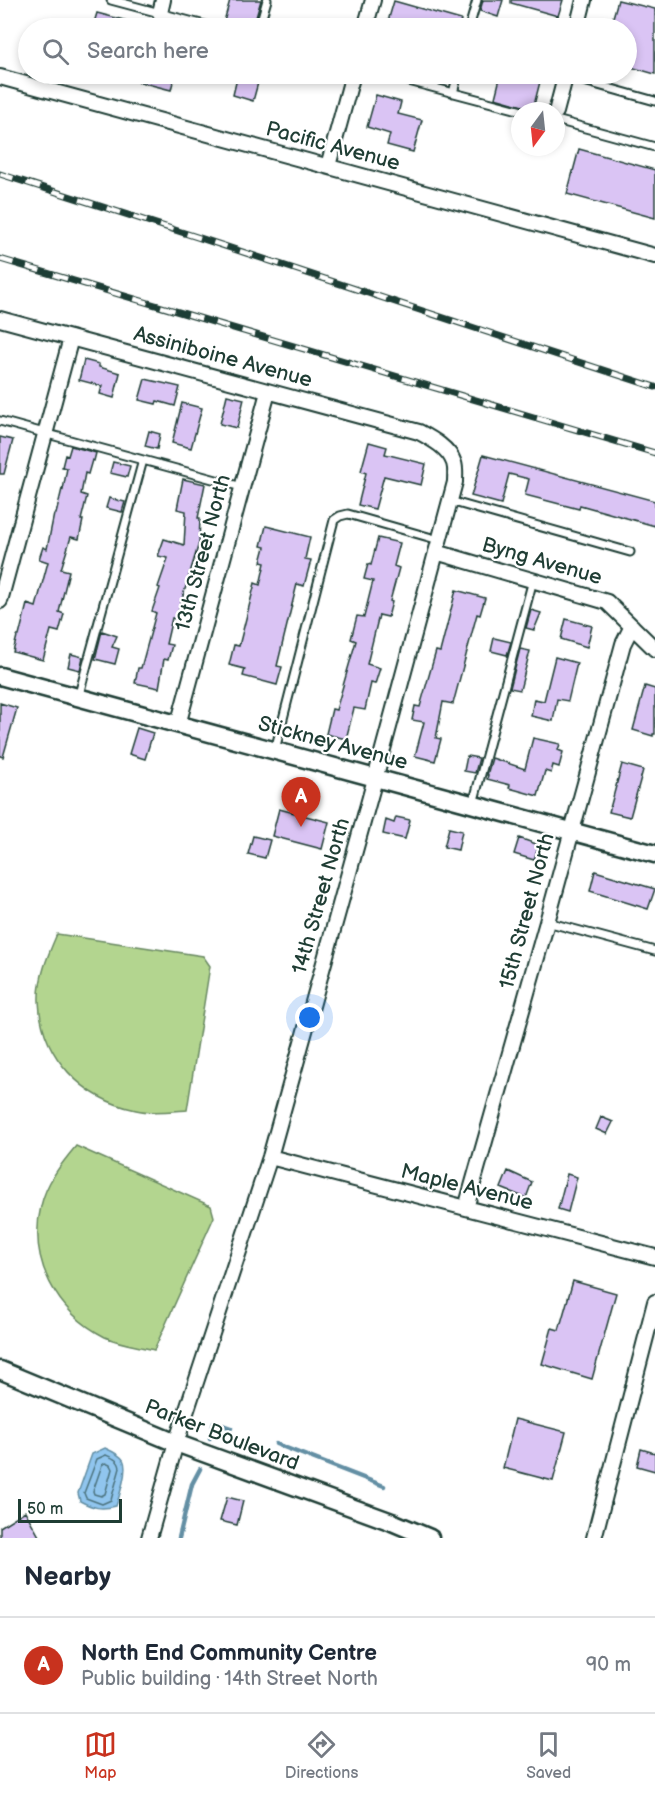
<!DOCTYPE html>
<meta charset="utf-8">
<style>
body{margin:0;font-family:"Balsamiq Sans",sans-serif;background:#f2f2f3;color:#1f2937}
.compass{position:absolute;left:511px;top:102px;width:54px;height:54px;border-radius:50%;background:#fff;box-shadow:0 3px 9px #0003;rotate:195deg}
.scale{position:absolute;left:18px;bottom:15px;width:104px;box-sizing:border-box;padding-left:6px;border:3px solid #1f3d34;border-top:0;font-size:16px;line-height:21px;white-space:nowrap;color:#1f3d34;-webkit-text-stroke:4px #fff;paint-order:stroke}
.you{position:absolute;left:310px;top:1018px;width:21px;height:21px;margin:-15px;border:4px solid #fff;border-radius:50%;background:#1a73e8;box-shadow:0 0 0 9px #1a73e833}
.badge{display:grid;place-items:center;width:39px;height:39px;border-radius:50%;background:#c8321e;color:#fff;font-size:20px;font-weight:700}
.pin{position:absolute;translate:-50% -50px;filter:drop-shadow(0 2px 3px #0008)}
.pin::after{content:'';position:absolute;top:32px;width:21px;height:18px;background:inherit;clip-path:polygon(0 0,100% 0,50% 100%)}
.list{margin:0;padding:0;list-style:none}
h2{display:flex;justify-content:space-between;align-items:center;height:78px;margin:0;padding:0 24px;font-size:26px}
h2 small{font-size:20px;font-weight:400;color:#747a83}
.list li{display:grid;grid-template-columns:39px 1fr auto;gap:18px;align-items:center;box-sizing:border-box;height:96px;padding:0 24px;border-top:2px solid #e0e1e3}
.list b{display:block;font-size:22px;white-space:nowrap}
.list p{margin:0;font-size:20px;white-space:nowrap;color:#747a83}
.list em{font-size:20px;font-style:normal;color:#747a83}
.icon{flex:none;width:33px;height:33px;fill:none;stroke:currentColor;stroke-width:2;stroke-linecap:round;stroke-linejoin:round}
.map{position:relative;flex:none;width:655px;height:1538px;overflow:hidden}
.search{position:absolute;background:#fff;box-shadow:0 3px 9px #0003;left:18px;right:18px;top:18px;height:66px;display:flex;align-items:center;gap:15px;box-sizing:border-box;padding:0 21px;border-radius:33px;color:#747a83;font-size:22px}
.sheet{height:174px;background:#fff}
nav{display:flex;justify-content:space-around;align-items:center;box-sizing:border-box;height:84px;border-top:2px solid #e0e1e3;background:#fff;font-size:16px;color:#747a83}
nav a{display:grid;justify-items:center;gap:3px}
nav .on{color:#c8321e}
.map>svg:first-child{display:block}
.green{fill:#b3d58f;stroke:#698962;stroke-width:1.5}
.water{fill:#90c5ee;stroke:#638fa4;stroke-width:1.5}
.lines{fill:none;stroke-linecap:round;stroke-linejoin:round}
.shore{stroke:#4c737e;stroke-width:1.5}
.stream{stroke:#638fa4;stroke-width:4.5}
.building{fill:#dac4f4;stroke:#1f3d34;stroke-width:1.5}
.service-casing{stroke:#1f3d34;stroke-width:11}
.minor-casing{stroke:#1f3d34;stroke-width:18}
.tertiary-casing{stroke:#1f3d34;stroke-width:21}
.service{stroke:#fff;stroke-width:7}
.minor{stroke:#fff;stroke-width:14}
.tertiary{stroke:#fff;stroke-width:16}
.rail-casing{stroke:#1f3d34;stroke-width:7}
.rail{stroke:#fff;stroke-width:4.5;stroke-dasharray:14;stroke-linecap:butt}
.labels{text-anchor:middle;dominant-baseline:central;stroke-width:4.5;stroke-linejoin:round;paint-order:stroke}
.street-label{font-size:21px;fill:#1f3d34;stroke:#fff}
</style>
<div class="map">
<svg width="655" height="1538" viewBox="0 0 655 1538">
<rect width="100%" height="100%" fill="#fff"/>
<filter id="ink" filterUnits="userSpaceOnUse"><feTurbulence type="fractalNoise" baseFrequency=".0167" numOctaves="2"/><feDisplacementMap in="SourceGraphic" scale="12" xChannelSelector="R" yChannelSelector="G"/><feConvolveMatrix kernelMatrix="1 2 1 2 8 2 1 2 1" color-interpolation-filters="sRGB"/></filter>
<g filter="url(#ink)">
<path class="green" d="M57 934 203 956 210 966 187 1110C171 1111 152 1114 136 1110 83 1099 41 1057 39 1001 38 978 48 955 57 934Z
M76 1146 211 1206 214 1217 154 1350C138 1346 120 1344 105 1337 56 1312 28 1260 41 1206 46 1183 61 1164 76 1146Z"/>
<path class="water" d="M105 1448C125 1457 128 1460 123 1482 121 1490 119 1498 116 1506 101 1510 93 1508 80 1501L78 1493 92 1454Z"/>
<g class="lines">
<path class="shore" d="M106 1455C113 1458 119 1460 120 1468L111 1500 102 1504 86 1498 84 1493 97 1459Z
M105 1463 110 1465 112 1469 105 1494 101 1496 94 1494 93 1491 102 1465Z"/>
<path class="stream" d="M210 1438 214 1422 231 1428
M276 1444 384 1486
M179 1538 192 1484 200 1469"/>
</g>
<path class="building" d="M230 0H261L253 28H234L223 25Z
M483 0H503L498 17 480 11Z
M511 0H563L558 16 511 3Z
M618 0 655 9V74L627 66V28H610Z
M394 1 461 20 458 28H386Z
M97 13 143 25 142 28H103L93 26Z
M120 74H175L171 90 120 77Z
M238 74 259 79 253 101 233 95Z
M501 74H542L533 109 495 98Z
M376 95 401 102 398 114 422 120 413 152 387 145 390 134 367 127Z
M579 149 655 170V218L567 194Z
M84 360 99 364V367L120 373 114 398 100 394 102 386 79 380Z
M145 379 180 387 175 406 157 401 156 404 139 400Z
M227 395 244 399 237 428 220 424Z
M182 403 202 408 191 448 172 443Z
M149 431 160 434 157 449 145 446Z
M0 437 13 440 4 474H0Z
M369 442 387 447 385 454 426 464 421 485 384 476 375 509 358 505 366 473 361 471Z
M71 446 96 453 94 461 92 460 88 474 85 473 81 494 87 496 81 520H83L79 539 71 537 61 569 69 571 59 612 64 614 59 632 51 630 43 660 13 652 17 636H19L27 604 36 607 48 562 39 559 43 547 47 549 54 514H56L62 489 63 490 67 468 62 467 65 455 68 456Z
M483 455 655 501V526L580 505 579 509 525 495 529 479 509 474 501 504 471 496Z
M113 462 130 466 127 477 110 473Z
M183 479 205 484 198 518H200L199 543 176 619 172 618 166 644 172 645 168 660 164 659 159 688 135 683 138 668H141L156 613 152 611 160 588 158 587 168 558 158 556 164 539 184 545 186 511 177 509Z
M109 498 125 502 122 512 106 508Z
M266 526 310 537 305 559 311 560 304 586 297 584 277 666 282 667 277 685 243 676 245 669 229 665 234 645 239 646 255 583 260 585 265 563 261 562 265 547 261 546Z
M378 538 400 543 394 566 399 568 390 601 392 602 388 617 379 615 367 664 380 668 375 684 371 683 365 710 354 708 346 739 326 734 332 709 336 710 356 641 351 639 357 616 364 617 373 581 364 579 368 564 371 565Z
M456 590 485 598 480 615 477 614 453 704 443 702 436 738 441 739 435 761 415 756 424 722 412 720 415 706 420 707 436 651 440 652Z
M531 610 541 613 534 630 526 628Z
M566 619 592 626 587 647 561 639Z
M102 631 117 636 112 647 119 649 115 664 95 659Z
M494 638 511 642 507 655 491 651Z
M520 649 530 651 520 690 510 688Z
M71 654 83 657 80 670 68 667Z
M555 657 577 663 568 701 557 699 553 721 531 716 534 699 544 701Z
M645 686 655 689V734H653V736L633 730Z
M0 703 17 708 3 757 0 756Z
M137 728 153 733 145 759 129 754Z
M533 738 560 744 558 750 563 752 559 767 553 765 551 773 545 771 538 796 509 788 510 785 487 779 488 775H487L492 758 525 769Z
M467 756 479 758 475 773 464 771Z
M622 764 643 770 630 817 609 812Z
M279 809 329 822 322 849 272 836Z
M396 817 410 820 405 839 383 834 386 820 394 823Z
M449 828 462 831 458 850 444 847Z
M253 836 270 840 265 858 248 854Z
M519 838 539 845 534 860 514 854Z
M595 871 655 889 648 909 590 891Z
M601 1117 613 1122 607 1134 596 1129Z
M508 1171 532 1182 526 1198 501 1188Z
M567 1174 577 1177 568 1212 558 1209Z
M573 1281 616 1293 592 1379 542 1364 552 1328 559 1330Z
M515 1419 566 1432 553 1481 503 1468Z
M641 1449 655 1453V1471L637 1466Z
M227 1497 243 1501 237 1525 220 1521Z
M25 1511 40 1538H0V1527Z"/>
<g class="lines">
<g class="service-casing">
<path id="service" d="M111 0 216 28
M259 28 267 0
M469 28 477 0
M382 74 522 111
M566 76 655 101
M453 93 458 74
M556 120 655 147
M0 421 242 487
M450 501 630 552
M78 698 143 460
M275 750 334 520 340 516 348 514 439 540
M473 804 533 580
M547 922 655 951"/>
</g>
<g class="minor-casing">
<path id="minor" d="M160 13 163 0
M365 28 373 0
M577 28 584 0
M0 77 655 256
M556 112 566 74
M328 166 353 74
M0 319 419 432C432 439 449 448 454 463 456 469 455 476 455 482L375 779 270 1157 176 1443 149 1538
M436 552 607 602 655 649
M0 601 71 338
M178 725 268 392
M270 1157 655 1257
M466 1208 547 922 623 644 632 626
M594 1538 655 1302"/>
</g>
<g class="tertiary-casing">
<path id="tertiary" d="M0 676 655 854
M0 1370 176 1443 392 1522 430 1538"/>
</g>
<use href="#service" class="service"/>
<use href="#minor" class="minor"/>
<use href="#tertiary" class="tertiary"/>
<g class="rail-casing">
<path id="rail" d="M0 174 200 238 655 387
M0 259 655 453"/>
</g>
<use href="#rail" class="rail"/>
</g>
</g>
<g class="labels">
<g class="street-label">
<text transform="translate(333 146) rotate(15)">Pacific Avenue</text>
<text transform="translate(223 357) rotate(15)">Assiniboine Avenue</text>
<text transform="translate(203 553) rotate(-75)">13th Street North</text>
<text transform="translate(542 561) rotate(16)">Byng Avenue</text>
<text transform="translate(333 743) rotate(15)">Stickney Avenue</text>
<text transform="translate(321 896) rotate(-74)">14th Street North</text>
<text transform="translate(527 911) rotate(-75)">15th Street North</text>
<text transform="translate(467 1187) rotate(14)">Maple Avenue</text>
<text transform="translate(222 1435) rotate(21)">Parker Boulevard</text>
</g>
</g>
</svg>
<svg class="compass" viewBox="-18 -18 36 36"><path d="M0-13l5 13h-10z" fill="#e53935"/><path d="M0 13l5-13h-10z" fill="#747a83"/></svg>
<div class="scale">50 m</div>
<div class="you"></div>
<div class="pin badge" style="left:301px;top:827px">A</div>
<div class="search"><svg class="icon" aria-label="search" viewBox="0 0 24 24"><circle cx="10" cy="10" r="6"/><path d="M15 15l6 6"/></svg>Search here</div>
</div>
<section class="sheet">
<h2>Nearby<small></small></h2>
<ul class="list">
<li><span class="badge">A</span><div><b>North End Community Centre</b><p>Public building · 14th Street North</p></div><em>90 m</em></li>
</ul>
</section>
<nav>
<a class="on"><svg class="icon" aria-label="map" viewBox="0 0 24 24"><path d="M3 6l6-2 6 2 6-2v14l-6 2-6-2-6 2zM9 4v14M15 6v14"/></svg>Map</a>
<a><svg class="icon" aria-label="directions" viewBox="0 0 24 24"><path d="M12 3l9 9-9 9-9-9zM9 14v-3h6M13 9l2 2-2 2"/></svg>Directions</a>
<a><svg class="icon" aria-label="saved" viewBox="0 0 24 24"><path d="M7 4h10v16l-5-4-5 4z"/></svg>Saved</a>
</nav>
